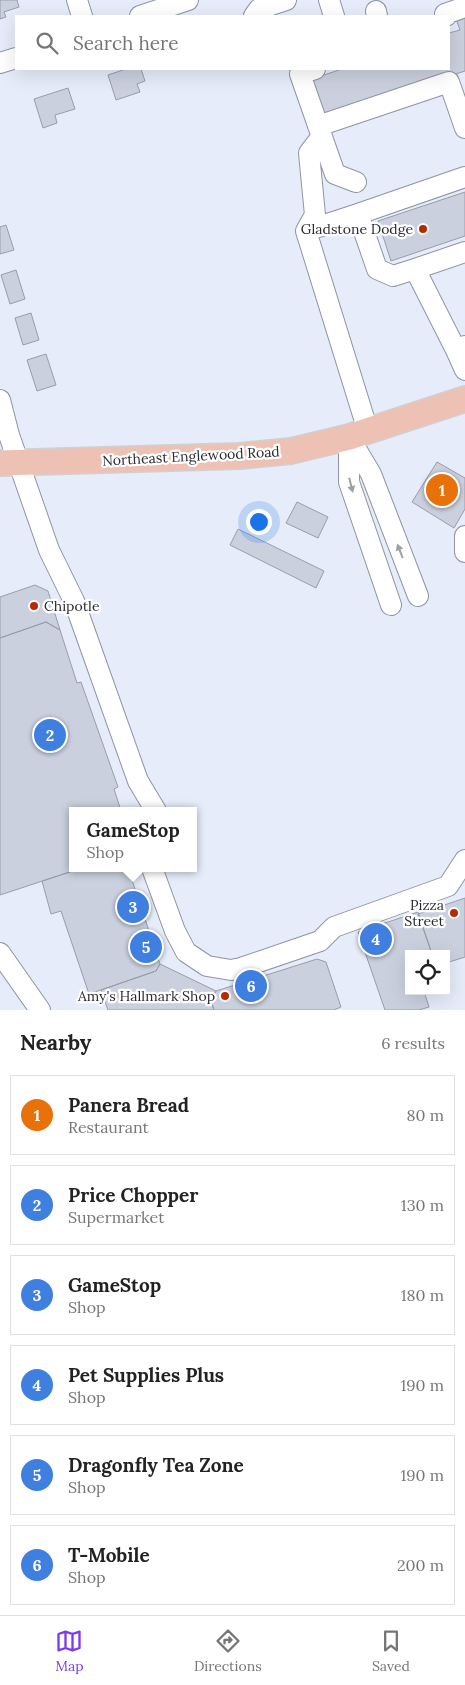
<!DOCTYPE html>
<style>
body{margin:0;font-family:Lora,serif;background:#f6f6f6;color:#222}
.controls{position:absolute;right:15px;bottom:15px;display:grid;overflow:hidden;border-radius:0px;box-shadow:0 5px 20px #0002}
.controls button{width:45px;height:45px;display:grid;place-items:center;padding:0;border:0;border-bottom:1px solid #e0e0e0;background:#fff;color:#222;font:25px sans-serif}
.you{position:absolute;left:258px;top:521px;width:18px;height:18px;margin:-12px;border:4px solid #fff;border-radius:50%;background:#1a73e8;box-shadow:0 0 0 8px #1a73e833}
.badge{display:grid;place-items:center;width:32px;height:32px;border-radius:50%;background:#7c3aed;color:#fff;font-size:16px;font-weight:700}
.pin{position:absolute;translate:-50% -50%;border:2px solid #fff;box-shadow:0 1px 5px #0006}
.popup{position:absolute;left:69px;top:807px;width:128px;height:65px;box-sizing:border-box;display:grid;place-content:center;border-radius:0px;background:#fff;filter:drop-shadow(0 1px 4px #0005);font-size:16px;white-space:nowrap;color:#767676}
.popup b{font-size:19px;color:#222}
.popup::after{content:'';position:absolute;left:50%;top:100%;margin-left:-10px;border:10px solid transparent;border-top-color:#fff}
.list{margin:0;padding:0;list-style:none}
h2{display:flex;justify-content:space-between;align-items:center;height:65px;margin:0;padding:0 20px;font-size:21px}
h2 small{font-size:16px;font-weight:400;color:#767676}
.list li{display:grid;grid-template-columns:32px 1fr auto;gap:15px;align-items:center;box-sizing:border-box;height:80px;margin:0 10px 10px;padding:0 10px;border:1px solid #e0e0e0;border-radius:0px}
.list b{display:block;font-size:19px;white-space:nowrap}
.list p{margin:0;font-size:16px;white-space:nowrap;color:#767676}
.list em{font-size:16px;font-style:normal;color:#767676}
.icon{flex:none;width:28px;height:28px;fill:none;stroke:currentColor;stroke-width:2;stroke-linecap:round;stroke-linejoin:round}
.map{position:relative;flex:none;width:465px;height:1010px;overflow:hidden}
.search{position:absolute;background:#fff;box-shadow:0 5px 20px #0002;left:15px;right:15px;top:15px;height:55px;display:flex;align-items:center;gap:12px;box-sizing:border-box;padding:0 18px;border-radius:0px;color:#767676;font-size:19px}
.sheet{height:605px;background:#fff}
nav{display:flex;justify-content:space-around;align-items:center;box-sizing:border-box;height:70px;border-top:1px solid #e0e0e0;background:#fff;font-size:14px;color:#767676}
nav a{display:grid;justify-items:center;gap:2px}
nav .on{color:#7c3aed}
.map>svg:first-child{display:block}
.building{fill:#cbd0df;stroke:#989dab}
.lines{fill:none;stroke-linecap:round;stroke-linejoin:round}
.minor-casing{stroke:#8f94a2;stroke-width:22}
.major-casing{stroke:#d0d0d1;stroke-width:28}
.minor{stroke:#fff;stroke-width:20}
.major{stroke:#eec1b5;stroke-width:25}
.oneway{fill:#9e9fa2}
.poi-dot{fill:#b52b00;stroke:#fff;stroke-width:2}
.labels{text-anchor:middle;dominant-baseline:central;stroke-width:4.5;stroke-linejoin:round;paint-order:stroke}
.poi-label{font-size:14px;fill:#282a30;stroke:#fff;text-anchor:end}
.street-label{font-size:14px;fill:#282a30;stroke:#fff}
</style>
<div class="map">
<svg width="465" height="1010" viewBox="0 0 465 1010">
<rect width="100%" height="100%" fill="#e6ecfa"/>
<path class="building" d="M0 0H17L19 7 4 12 6 17 0 19Z
M465 16V71L321 118 309 80 342 69H449V33L460 30 456 19Z
M126 69H141L145 81 137 84 140 92 116 100 108 75Z
M68 88 75 109 55 115 57 123 43 128 34 99Z
M465 192V236L391 261 378 221Z
M6 225 14 250 0 254V227Z
M16 270 25 299 10 304 1 275Z
M31 313 39 340 23 345 15 318Z
M46 354 56 385 37 391 27 360Z
M437 462 465 478V509L454 528 412 502Z
M297 502 328 517 318 538 286 523Z
M238 529 324 571 316 588 230 545Z
M35 585 48 591 60 630 46 622 0 638V597Z
M46 622 60 630 77 683 81 682 118 787 114 789 121 811H73V868H82L0 895V638Z
M82 868H128L160 964 156 971 89 994 61 911 51 914 42 881Z
M465 898V957L446 963V954H432L418 914Z
M418 912 432 954H409V991H424L429 1007 419 1010H385L358 932Z
M317 959 326 962 341 1007 334 1010H214L211 1001 216 991Z
M160 964 216 991 211 1001 214 1010H108L101 990 156 971Z"/>
<g class="lines">
<g class="minor-casing">
<path id="minor" d="M77 0 82 16
M329 0 334 16
M376 11 377 16
M140 16 188 0
M254 16 259 9 286 0
M446 16 445 14 465 7
M0 63 16 58
M315 69 300 74 335 174 356 182
M318 126 449 82 465 128
M358 214 465 177
M306 231 315 215 309 153 322 136
M415 269 465 252
M465 346 456 350 465 370
M0 400 9 435 49 550 74 601 138 781 156 811
M368 431 306 231 358 214 377 269 393 276 415 269 456 350
M349 437V482L391 605
M349 437 371 474 418 596
M465 536V552
M152 868 175 931 186 952 207 966 231 970 241 968 320 941 334 927 448 886 465 860
M0 953 40 1010"/>
</g>
<g class="major-casing">
<path id="major" d="M0 463 240 456 291 451 349 437 465 399"/>
</g>
<use href="#minor" class="minor"/>
<use href="#major" class="major"/>
</g>
<defs><path id="oneway-solid" d="M-6-.8H1V-3.2L6.5 0L1 3.2V.8H-6Z" transform="scale(1.25)"/></defs>
<g class="oneway">
<use href="#oneway-solid" transform="translate(351 485) rotate(76)"/>
<use href="#oneway-solid" transform="translate(400 551) rotate(-111)"/>
</g>
<g class="poi-dot">
<circle cx="423" cy="229" r="5"/>
<circle cx="34" cy="606" r="5"/>
<circle cx="454" cy="913" r="5"/>
<circle cx="225" cy="996" r="5"/>
</g>
<g class="labels">
<g class="poi-label">
<text x="413" y="229">Gladstone Dodge</text>
<text x="44" y="606" text-anchor="start">Chipotle</text>
<text x="444" y="905">Pizza<tspan x="444" dy="16">Street</tspan></text>
<text x="215" y="996">Amy's Hallmark Shop</text>
</g>
<g class="street-label">
<text transform="translate(191 456) rotate(-3)">Northeast Englewood Road</text>
</g>
</g>
</svg>
<div class="controls">
<button><svg class="icon" aria-label="locate" viewBox="0 0 24 24"><circle cx="12" cy="12" r="6"/><path d="M12 2v4M12 18v4M2 12h4M18 12h4"/></svg></button>
</div>
<div class="you"></div>
<div class="pin badge" style="left:442px;top:490px;background:#e8710a">1</div>
<div class="pin badge" style="left:50px;top:735px;background:#3f7fe0">2</div>
<div class="pin badge" style="left:133px;top:907px;background:#3f7fe0">3</div>
<div class="popup"><b>GameStop</b>Shop</div>
<div class="pin badge" style="left:376px;top:939px;background:#3f7fe0">4</div>
<div class="pin badge" style="left:146px;top:947px;background:#3f7fe0">5</div>
<div class="pin badge" style="left:251px;top:986px;background:#3f7fe0">6</div>
<div class="search"><svg class="icon" aria-label="search" viewBox="0 0 24 24"><circle cx="10" cy="10" r="6"/><path d="M15 15l6 6"/></svg>Search here</div>
</div>
<section class="sheet">
<h2>Nearby<small>6 results</small></h2>
<ul class="list">
<li><span class="badge" style="background:#e8710a">1</span><div><b>Panera Bread</b><p>Restaurant</p></div><em>80 m</em></li>
<li><span class="badge" style="background:#3f7fe0">2</span><div><b>Price Chopper</b><p>Supermarket</p></div><em>130 m</em></li>
<li><span class="badge" style="background:#3f7fe0">3</span><div><b>GameStop</b><p>Shop</p></div><em>180 m</em></li>
<li><span class="badge" style="background:#3f7fe0">4</span><div><b>Pet Supplies Plus</b><p>Shop</p></div><em>190 m</em></li>
<li><span class="badge" style="background:#3f7fe0">5</span><div><b>Dragonfly Tea Zone</b><p>Shop</p></div><em>190 m</em></li>
<li><span class="badge" style="background:#3f7fe0">6</span><div><b>T-Mobile</b><p>Shop</p></div><em>200 m</em></li>
</ul>
</section>
<nav>
<a class="on"><svg class="icon" aria-label="map" viewBox="0 0 24 24"><path d="M3 6l6-2 6 2 6-2v14l-6 2-6-2-6 2zM9 4v14M15 6v14"/></svg>Map</a>
<a><svg class="icon" aria-label="directions" viewBox="0 0 24 24"><path d="M12 3l9 9-9 9-9-9zM9 14v-3h6M13 9l2 2-2 2"/></svg>Directions</a>
<a><svg class="icon" aria-label="saved" viewBox="0 0 24 24"><path d="M7 4h10v16l-5-4-5 4z"/></svg>Saved</a>
</nav>
